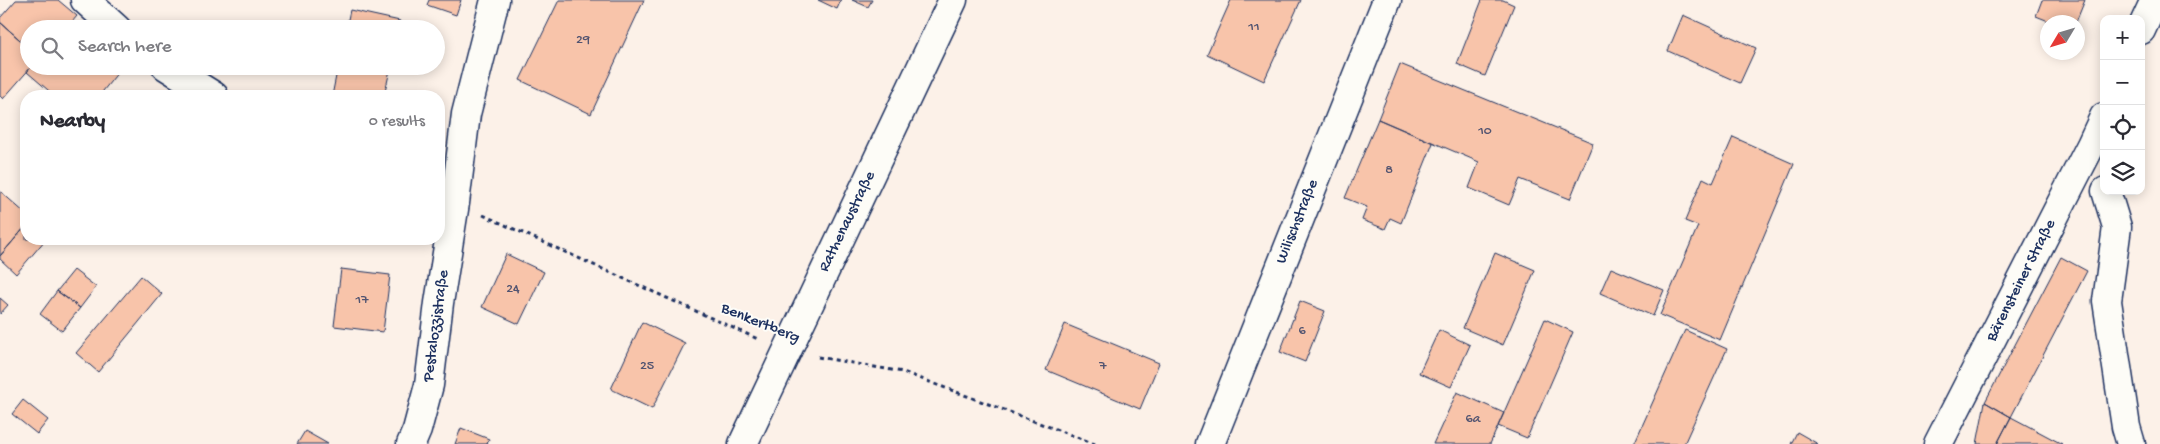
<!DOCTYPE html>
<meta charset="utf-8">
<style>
body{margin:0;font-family:"Gochi Hand",sans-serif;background:#f7f7f7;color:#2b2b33}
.controls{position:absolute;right:15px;top:15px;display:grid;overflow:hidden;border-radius:10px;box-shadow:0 2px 12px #0003}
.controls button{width:45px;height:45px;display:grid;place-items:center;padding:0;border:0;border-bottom:1px solid #e1e1e2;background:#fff;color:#2b2b33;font:25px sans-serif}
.compass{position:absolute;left:2040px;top:15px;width:45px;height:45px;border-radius:50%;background:#fff;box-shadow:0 2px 12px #0003;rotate:232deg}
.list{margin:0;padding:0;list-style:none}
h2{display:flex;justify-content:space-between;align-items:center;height:65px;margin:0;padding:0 20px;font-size:21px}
h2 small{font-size:16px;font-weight:400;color:#7c7c81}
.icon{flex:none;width:28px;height:28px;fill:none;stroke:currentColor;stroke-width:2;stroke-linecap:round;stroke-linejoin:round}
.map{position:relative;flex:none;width:2160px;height:444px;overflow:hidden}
.search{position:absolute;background:#fff;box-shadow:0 2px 12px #0003;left:20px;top:20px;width:425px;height:55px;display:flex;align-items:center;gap:12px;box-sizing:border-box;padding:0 18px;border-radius:28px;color:#7c7c81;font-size:19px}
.panel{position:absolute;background:#fff;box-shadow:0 2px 12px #0003;left:20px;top:90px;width:425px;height:155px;border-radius:20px}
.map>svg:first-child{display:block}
.building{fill:#f8c4aa;stroke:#1b2f5e}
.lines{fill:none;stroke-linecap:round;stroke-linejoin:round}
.street-casing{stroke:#1b2f5e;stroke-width:31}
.path{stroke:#1b2f5e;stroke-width:3;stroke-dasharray:4 4;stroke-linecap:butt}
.street{stroke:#fdfcf7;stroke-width:28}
.labels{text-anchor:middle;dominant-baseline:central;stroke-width:4;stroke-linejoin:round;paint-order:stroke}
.number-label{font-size:14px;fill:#525471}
.street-label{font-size:16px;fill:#1b2f5e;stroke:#fdfcf7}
</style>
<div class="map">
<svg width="2160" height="444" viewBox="0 0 2160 444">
<rect width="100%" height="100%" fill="#fcf1e8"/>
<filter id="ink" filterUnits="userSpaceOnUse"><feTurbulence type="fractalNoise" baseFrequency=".02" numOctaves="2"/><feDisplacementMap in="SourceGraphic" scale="10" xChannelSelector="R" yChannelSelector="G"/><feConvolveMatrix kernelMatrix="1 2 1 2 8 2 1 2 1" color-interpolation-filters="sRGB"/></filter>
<g filter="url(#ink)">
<path class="building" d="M16 0H58L77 16 66 29H29V48L0 22V18Z
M429 0H461L456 15 427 5Z
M559 0H644L591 114 520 80Z
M818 0H841L837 9Z
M852 0H872L868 7Z
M1231 0H1301L1264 81 1207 54Z
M1482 0H1503L1514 5 1485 76 1457 64Z
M2042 0H2085L2076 22H2051L2036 16Z
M350 10 400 21 398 29H346Z
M1683 15 1756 48 1740 83 1668 51Z
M0 22 29 48V66H32L3 99 0 96Z
M1400 64 1593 143 1570 199 1520 179 1509 205 1469 188 1479 162 1378 119Z
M32 66H123L99 96H55L27 72Z
M338 66H391L384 96H332Z
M1378 119 1433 143 1401 223 1390 218 1385 229 1362 220 1367 207 1345 198Z
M1733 137 1794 164 1720 340 1660 315 1698 226 1685 221 1703 178 1713 183Z
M0 191 26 214V226L0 256Z
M26 226V239H46L16 274 0 259V256Z
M1495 253 1535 270 1503 345 1463 328Z
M506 254 544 272 519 324 482 307Z
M2061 257 2087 271 2011 417 1985 402Z
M1611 268 1664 290 1653 316 1600 293Z
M341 269 390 275 383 332 334 326Z
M74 270 96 287 80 308 57 291Z
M141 276 162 294 98 372 76 353Z
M57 291 80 308 62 331 40 314Z
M0 298 8 305 0 314Z
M1300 301 1325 311 1305 362 1280 352Z
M1545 319 1573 332 1527 438 1498 426Z
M642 322 685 343 652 409 611 389Z
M1065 324 1159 363 1140 409 1046 370Z
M1439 330 1470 345 1451 387 1419 373Z
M1685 330 1727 349 1684 444H1634Z
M1457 392 1504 413 1490 444H1433Z
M23 400 48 420 37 434 12 414Z
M1985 402 2011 417 1997 444H1977Z
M2011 417 2062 444H1997Z
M461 428 489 439 487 444H455Z
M305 431 328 444H297Z
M1797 432 1818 444H1791Z"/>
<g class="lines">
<g class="street-casing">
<path id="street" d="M85 0 117 29
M2141 30 2155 0
M166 66 214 96
M2106 191 2117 227 2107 301 2126 427 2131 444
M411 444 417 430 429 385 439 303 455 203 466 114 495 0
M743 444 953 0
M1210 444 1387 0
M1938 444 2091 145 2104 117"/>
</g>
<path class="path" d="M483 215 760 340
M818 357 903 372 1095 444"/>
<use href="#street" class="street"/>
</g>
</g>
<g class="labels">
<g class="number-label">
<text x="1254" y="27">11</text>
<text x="583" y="40">29</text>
<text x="1485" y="131">10</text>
<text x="1389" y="170">8</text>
<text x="513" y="289">24</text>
<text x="362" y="300">17</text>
<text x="1302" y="331">6</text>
<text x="647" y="366">25</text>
<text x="1103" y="366">7</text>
<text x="1473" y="419">6a</text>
</g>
<g class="street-label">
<text transform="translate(848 222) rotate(-64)">Rathenaustraße</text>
<text transform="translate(1298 222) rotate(-68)">Wilischstraße</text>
<text transform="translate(2022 281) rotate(-63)">Bärensteiner Straße</text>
<text transform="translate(760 324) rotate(22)">Benkertberg</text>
<text transform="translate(437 326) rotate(-82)">Pestalozzistraße</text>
</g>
</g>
</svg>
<div class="controls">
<button>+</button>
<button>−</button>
<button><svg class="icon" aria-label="locate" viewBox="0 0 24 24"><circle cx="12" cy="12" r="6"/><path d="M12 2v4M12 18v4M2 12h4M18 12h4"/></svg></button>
<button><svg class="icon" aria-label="layers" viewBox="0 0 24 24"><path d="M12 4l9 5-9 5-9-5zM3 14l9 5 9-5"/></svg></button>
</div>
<svg class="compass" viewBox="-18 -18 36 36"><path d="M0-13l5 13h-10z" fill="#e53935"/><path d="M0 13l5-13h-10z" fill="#7c7c81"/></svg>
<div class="search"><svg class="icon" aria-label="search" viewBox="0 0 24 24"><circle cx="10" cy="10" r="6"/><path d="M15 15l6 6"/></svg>Search here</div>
<section class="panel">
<h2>Nearby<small>0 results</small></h2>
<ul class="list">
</ul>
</section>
</div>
